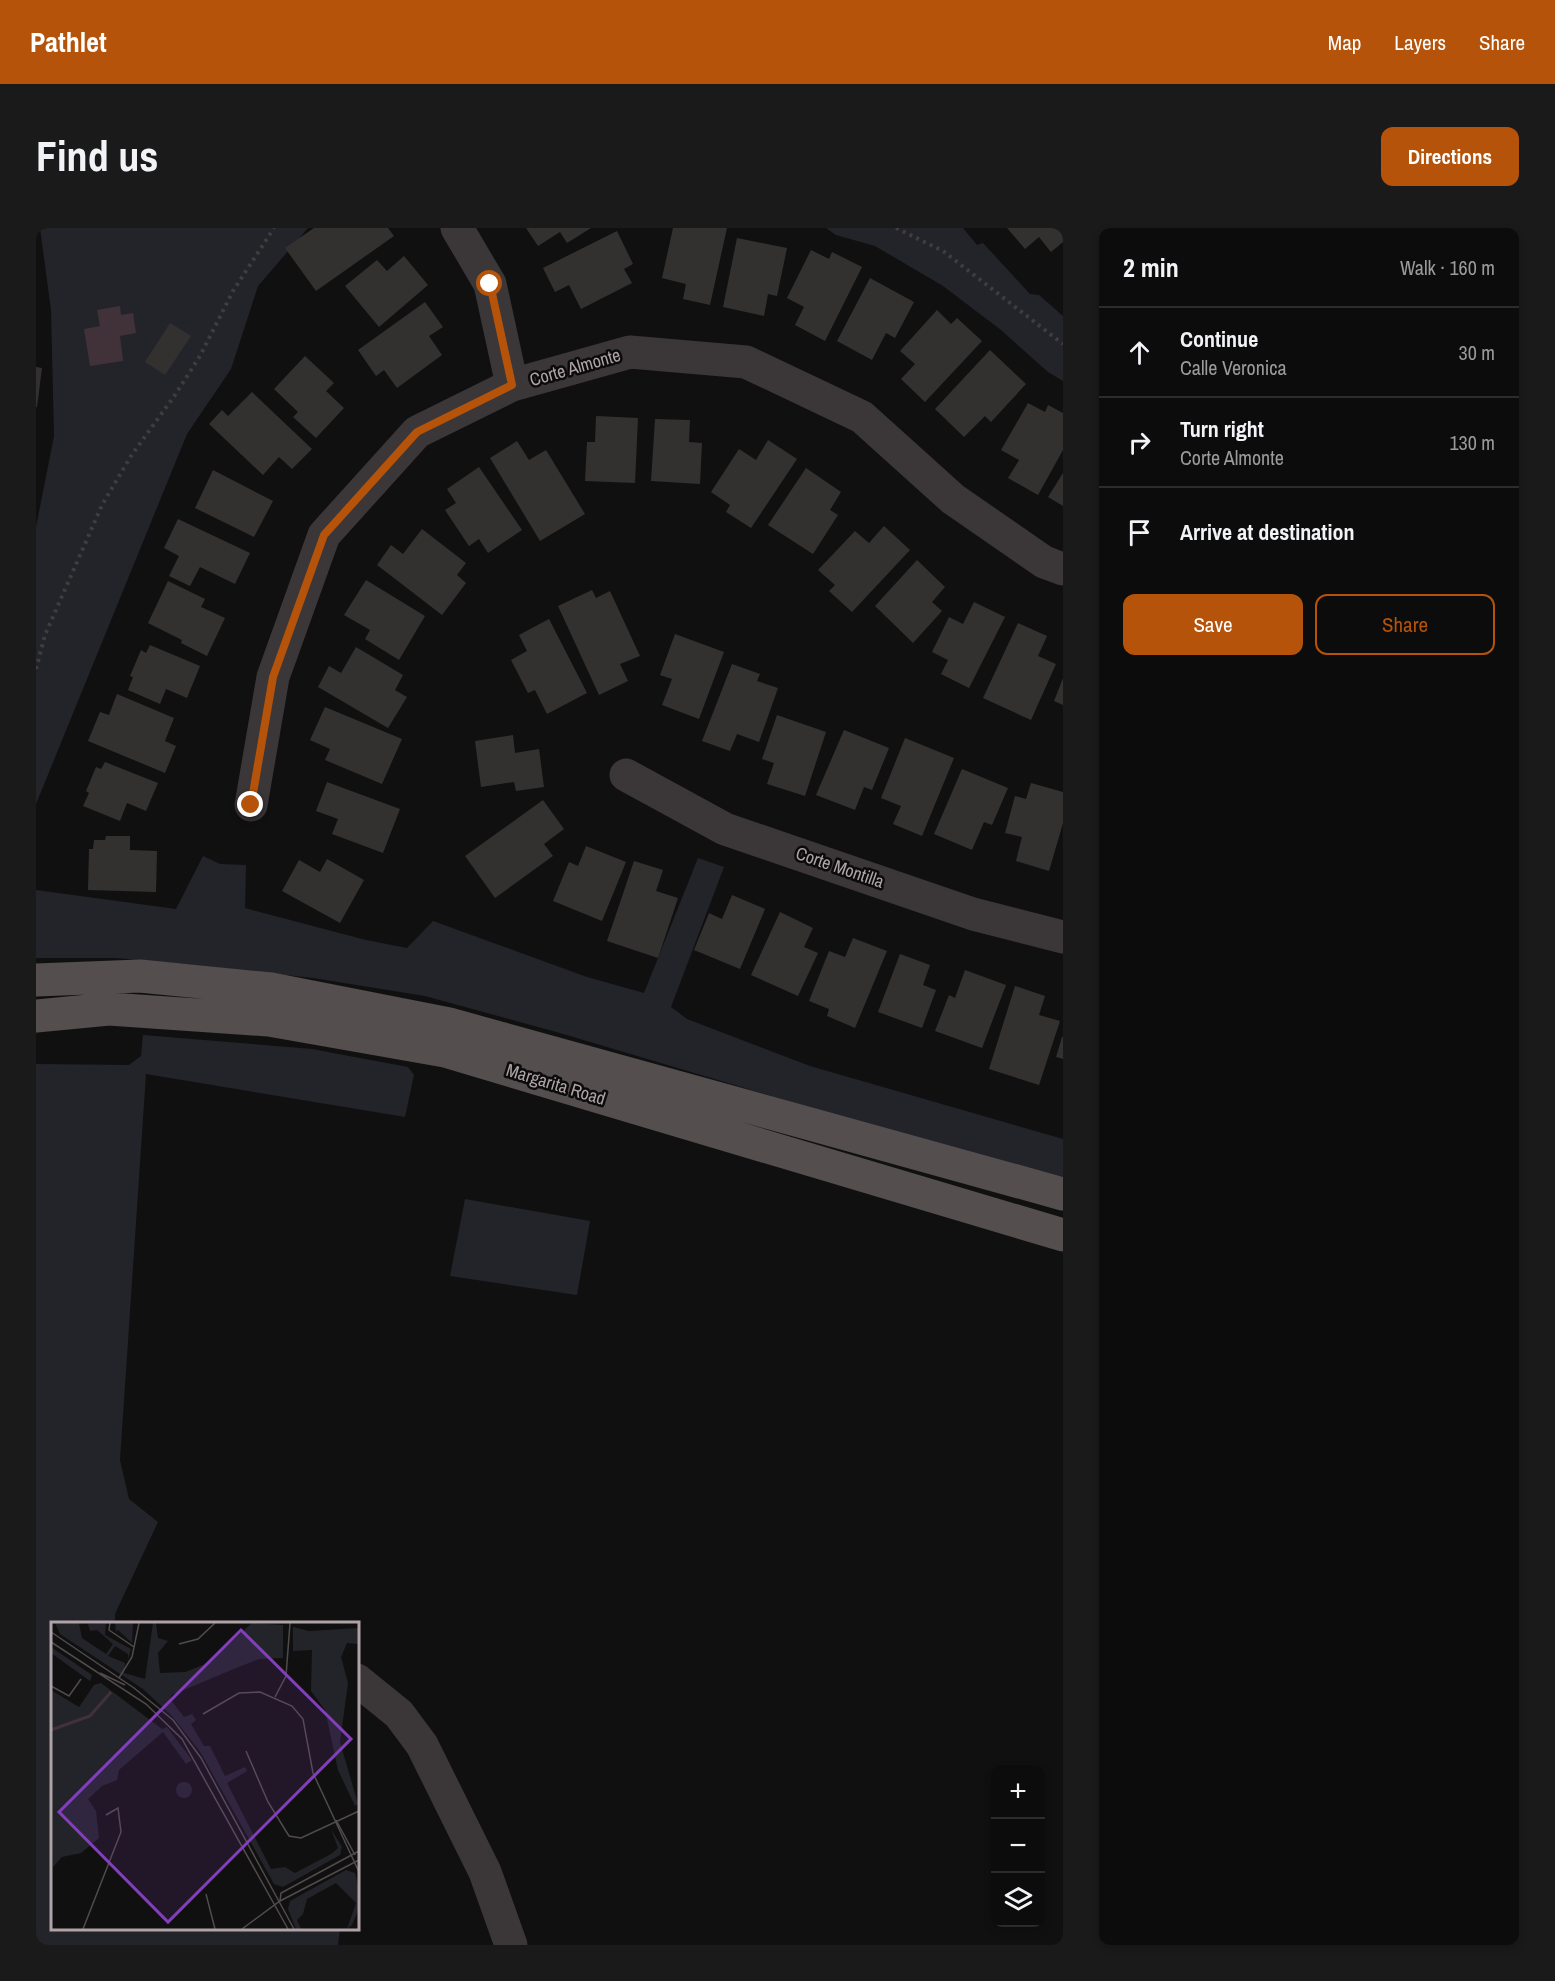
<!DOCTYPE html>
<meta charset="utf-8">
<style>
body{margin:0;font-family:"Archivo Narrow",sans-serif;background:#1b1a1a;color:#f1f3f6}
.controls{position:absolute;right:18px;bottom:18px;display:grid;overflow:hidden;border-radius:12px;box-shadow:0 3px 9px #0003}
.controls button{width:54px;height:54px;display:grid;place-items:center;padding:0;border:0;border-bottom:2px solid #2d2c2d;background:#0d0c0c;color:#f1f3f6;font:30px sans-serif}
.stop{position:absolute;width:18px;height:18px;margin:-14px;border:4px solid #b45309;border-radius:50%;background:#fff}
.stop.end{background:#b45309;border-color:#fff;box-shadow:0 2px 6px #0008}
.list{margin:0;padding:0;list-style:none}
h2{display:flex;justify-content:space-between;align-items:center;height:78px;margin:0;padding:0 24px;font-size:26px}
h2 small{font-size:20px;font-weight:400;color:#9a9b9d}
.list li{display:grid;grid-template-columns:39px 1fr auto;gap:18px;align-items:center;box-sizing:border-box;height:90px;padding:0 24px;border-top:2px solid #2d2c2d}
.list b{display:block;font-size:22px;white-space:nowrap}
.list p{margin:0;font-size:20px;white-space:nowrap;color:#9a9b9d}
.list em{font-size:20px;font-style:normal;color:#9a9b9d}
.actions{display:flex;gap:12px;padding:18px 24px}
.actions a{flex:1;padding:14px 0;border:2px solid #b45309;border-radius:12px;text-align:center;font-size:21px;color:#b45309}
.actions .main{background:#b45309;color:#fff}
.icon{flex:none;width:33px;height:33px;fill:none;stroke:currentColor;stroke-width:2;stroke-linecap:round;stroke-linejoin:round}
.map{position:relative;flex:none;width:1027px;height:1717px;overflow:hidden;border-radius:12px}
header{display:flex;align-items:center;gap:36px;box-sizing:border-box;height:84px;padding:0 30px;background:#b45309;color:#fff}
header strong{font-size:28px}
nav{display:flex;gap:33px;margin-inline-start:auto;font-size:21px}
.intro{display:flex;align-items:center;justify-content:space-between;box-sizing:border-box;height:144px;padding:0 36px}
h1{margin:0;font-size:42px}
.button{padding:15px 27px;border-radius:12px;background:#b45309;color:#fff;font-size:21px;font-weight:700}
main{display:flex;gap:36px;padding:0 36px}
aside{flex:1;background:#0d0c0c;border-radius:12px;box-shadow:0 3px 9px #0003}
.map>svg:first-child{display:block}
.green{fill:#23232a}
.water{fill:#41323a}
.building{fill:#333030}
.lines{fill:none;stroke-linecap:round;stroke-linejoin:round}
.path{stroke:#413c3d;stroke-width:4;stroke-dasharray:3 4.5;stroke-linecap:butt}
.minor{stroke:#3b3637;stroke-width:33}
.major{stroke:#544e4f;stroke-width:33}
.route{stroke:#b45309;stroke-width:8}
.labels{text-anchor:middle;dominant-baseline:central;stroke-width:5;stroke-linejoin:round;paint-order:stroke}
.street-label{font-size:18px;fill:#b0a3a7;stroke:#0c0b0b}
.inset-river{fill:none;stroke:#41323a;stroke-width:3}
.inset-road{fill:none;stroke:#514b4c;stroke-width:1.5}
.view{fill:#833ebb;fill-opacity:0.15;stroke:#833ebb;stroke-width:3}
.inset-edge{fill:none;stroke:#b0a3a7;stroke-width:3}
</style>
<header>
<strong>Pathlet</strong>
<nav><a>Map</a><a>Layers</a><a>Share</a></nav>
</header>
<div class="intro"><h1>Find us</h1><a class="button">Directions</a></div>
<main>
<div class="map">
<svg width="1027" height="1717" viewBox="0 0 1027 1717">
<rect width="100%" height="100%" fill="#111010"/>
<path class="green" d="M4 0H272L222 58 195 141 151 206 0 576V299L18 208 15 82Z
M790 0H927L941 17 947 15 994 66 1003 67 1027 88V153L1012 144 965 102 907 58 839 18 800 7Z
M167 628 184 636 210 637 209 680 330 712 371 720 397 693 551 749 608 765 662 630 688 639 635 779 651 791 774 838 1027 911V951L806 889 524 805 389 768 277 750 160 737 79 730H0V662L140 681Z
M107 807 276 821 372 839 378 847 369 889 110 846 84 1232 93 1271 122 1294 79 1386V1396H16V1700L304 1701 302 1717H0V836L93 837 105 828Z
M429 971 554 993 541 1067 414 1048Z"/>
<path class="water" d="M84 78 85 87 97 85 100 105 84 108 87 133 54 138 48 101 64 98 61 82Z"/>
<path class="building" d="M278 0H352L358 8 280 63 249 20Z
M490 0H555L531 15 524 4 502 18Z
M637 0H691L674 77 647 71 650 56 626 50Z
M971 0H1027V14L1015 24 1003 9 989 21Z
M581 3 597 36 588 41 596 55 545 81 533 57 519 64 507 40Z
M701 10 751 20 741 68 732 66 728 88 687 79Z
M775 22 793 31 796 24 826 39 789 113 759 97 768 79 751 70Z
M368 28 392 57 343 99 309 58 341 32 351 43Z
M834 50 878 74 859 110 850 105 836 132 801 113Z
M389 74 407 99 393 108 406 127 361 160 348 142 340 148 322 122Z
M901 82 915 96 921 90 946 113 889 174 865 151 879 136 864 123Z
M134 95 155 108 129 147 109 134Z
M954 122 990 156 955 194 949 188 928 209 899 181Z
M269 128 298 155 290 163 308 180 280 210 257 189 262 184 238 161Z
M0 139 6 140 1 179H0Z
M216 164 276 221 256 241 243 229 227 247 173 196 186 182 192 188Z
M992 175 1009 184 1012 177 1027 185V222L1002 267 972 250 983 232 965 222Z
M560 188 602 190 599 255 549 253 551 214H559Z
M619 191 654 192 653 214 666 215 664 256 615 253Z
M732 212 761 231 715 300 690 284 694 277 675 264 703 221 720 232Z
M481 213 493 232 510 222 549 286 504 313 454 230Z
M443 239 486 302 452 325 443 311 433 318 409 282 420 275 411 261Z
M770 240 805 264 794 282 802 287 777 326 732 297Z
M177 242 237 273 218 309 159 280Z
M1027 245V278L1012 269Z
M142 291 214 325 199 356 164 339 154 358 133 348 143 328 128 320Z
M848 298 874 322 816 384 793 363 799 357 782 342 819 303 833 315Z
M386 301 430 335 421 347 430 355 406 387 341 337 355 317 367 326Z
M881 332 909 359 896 374 906 383 877 415 839 378Z
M330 352 389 388 363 432 329 411 334 402 308 387Z
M132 353 169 371 165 379 189 390 171 428 145 415 146 412 112 395Z
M556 362 560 370 574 363 604 428 584 436 592 453 563 467 522 378Z
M938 374 969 389 933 460 905 446 912 432 896 424 913 389 927 396Z
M513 391 551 465 511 486 499 462 492 465 475 432 491 423 483 407Z
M982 395 1011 408 1002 428 1020 436 995 492 947 470Z
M639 406 688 424 663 491 626 477 636 451 624 447Z
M114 417 164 438 151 470 130 461 124 476 92 462 97 449 94 448 105 422 110 425Z
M320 419 367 447 359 462 371 469 352 500 282 459 293 438 305 445Z
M696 436 724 446 721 453 742 460 723 514 701 506 694 523 666 513Z
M1027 450V477L1018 473Z
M81 466 138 490 129 513 140 518 129 545 52 513 64 484 73 487Z
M289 479 366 511 346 556 289 532 294 521 274 512Z
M741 487 790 504 769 568 731 556 738 535 726 531Z
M808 502 853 520 836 562 828 559 819 582 780 567Z
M477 507 479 525 503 521 508 559 480 563 478 554 445 559 439 513Z
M869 510 918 530 886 608 857 596 865 578 845 570Z
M69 534 122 555 110 583 91 575 84 593 47 578 53 565 50 563 60 539 65 541Z
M926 541 972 560 956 597 948 594 936 622 898 606Z
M291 554 364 581 347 625 296 606 302 591 280 583Z
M995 555 1027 564V595L1013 643 980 633 986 609 969 605 979 568 990 571Z
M507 572 528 601 508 616 517 628 459 670 429 628Z
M70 608H94V622L121 623 120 664 52 662 53 621H57L58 612H69Z
M550 618 590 634 566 693 517 673 533 634 542 638Z
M291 631 328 652 304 695 246 663 263 632 284 644Z
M598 633 627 642 620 663 642 670 622 730 571 713Z
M696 667 729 681 704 741 658 722 673 685 686 691Z
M744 684 777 700 768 719 782 725 762 768 715 747Z
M817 710 851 723 819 800 791 788 793 781 773 773 793 723 809 729Z
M864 726 894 737 887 757 900 762 886 800 842 784Z
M929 742 970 757 946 820 899 803 913 767 919 770Z
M979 758 1009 768 1003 787 1024 793 1003 857 953 841Z
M1026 809H1027V831L1020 829Z"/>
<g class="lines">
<path class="path" d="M860 0 907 23 1027 116
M0 441 9 407 66 277 95 228 139 167 164 128 197 63 238 0"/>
<path class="minor" d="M421 0 454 56 476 157
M590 547 689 601 937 686 1027 709
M215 577 237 449 288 307 381 204 476 157 594 124 710 134 826 189 917 271 1008 334 1027 341
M321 1452 363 1486 386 1517 449 1644 475 1717"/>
<path class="major" d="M0 752 104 748 235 761 413 796 1027 966
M0 788 73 781 233 792 409 823 1027 1007"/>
</g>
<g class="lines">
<path class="route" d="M215 577 237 449 288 307 381 204 476 157 454 56"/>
</g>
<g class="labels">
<g class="street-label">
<text transform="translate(539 139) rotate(-16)">Corte Almonte</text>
<text transform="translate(804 639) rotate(19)">Corte Montilla</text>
<text transform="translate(520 856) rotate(17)">Margarita Road</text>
</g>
</g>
<g transform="translate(15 1394)">
<rect width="308" height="308" fill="#111010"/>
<path d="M4 1H28L31 16 55 32 62 22 46 8 39 9 37 2 55 1 54 13 80 27 77 37V32L64 24 57 34 74 41 73 51 94 57 102 1H105L107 16 117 19 107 31 109 51 134 50 157 41 201 1 232 3V36L208 37 185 46 121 73 119 77 133 95 141 92 145 98 140 102 153 124H159L174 154 194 145 196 149 176 161 220 247 234 245 244 251 280 232 287 226 280 207 291 225 289 233 232 265 223 262 150 131 121 94 92 67 9 12ZM64 1H82L81 21 67 8 65 10ZM242 5 258 9 307 6V22L296 21 290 35 297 61 289 120 307 182 304 184 287 148 274 88 260 69 261 28 242 29ZM0 25 41 53 39 59 0 31ZM50 61 111 107 116 105 141 138 135 142 112 110 68 148 66 158 51 164 37 177 45 189 48 216 30 231 11 235 2 245 0 68 28 85 43 63ZM125 168a8 8 0 1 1 16 0a8 8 0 1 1-16 0ZM295 248 304 251 307 263V289L301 303 296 307 305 281 285 261 256 277 252 292 246 298 250 307H245L237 287 239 279Z" fill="#23232a"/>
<path class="inset-river" d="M0 108 39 94 60 70"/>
<path class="inset-road" d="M59 1 58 8 83 25M0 10 83 66 122 98 150 136 243 307M0 20 95 82 131 117 237 307M128 22 147 17 164 1M49 51 74 63M68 56 81 35 88 1M0 64 18 74 30 57M224 75 235 54 239 1M152 92 188 71 209 70 241 84 252 97 262 151 308 250M195 129 217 180 238 214 250 216 308 189M285 198 304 233M155 272 164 307M229 279 230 271 308 229M32 307 70 210 67 186 55 193M191 307 229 279 308 238"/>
<path class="view" d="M190 8 300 117 117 300 8 190Z"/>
<rect width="308" height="308" class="inset-edge"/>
</g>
</svg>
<div class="controls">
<button>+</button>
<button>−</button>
<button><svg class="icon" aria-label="layers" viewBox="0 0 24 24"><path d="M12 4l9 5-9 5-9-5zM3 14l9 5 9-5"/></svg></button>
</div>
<div class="stop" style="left:454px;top:56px"></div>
<div class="stop end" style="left:215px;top:577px"></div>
</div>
<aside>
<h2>2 min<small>Walk · 160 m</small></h2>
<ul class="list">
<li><svg class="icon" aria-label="ahead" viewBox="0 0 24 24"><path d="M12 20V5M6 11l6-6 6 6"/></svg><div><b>Continue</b><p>Calle Veronica</p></div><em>30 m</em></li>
<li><svg class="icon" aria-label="right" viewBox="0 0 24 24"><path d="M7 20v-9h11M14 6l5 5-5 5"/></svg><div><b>Turn right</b><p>Corte Almonte</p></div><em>130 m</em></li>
<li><svg class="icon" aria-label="arrive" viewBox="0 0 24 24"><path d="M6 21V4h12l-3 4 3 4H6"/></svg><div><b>Arrive at destination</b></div></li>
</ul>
<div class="actions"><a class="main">Save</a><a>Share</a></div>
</aside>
</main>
